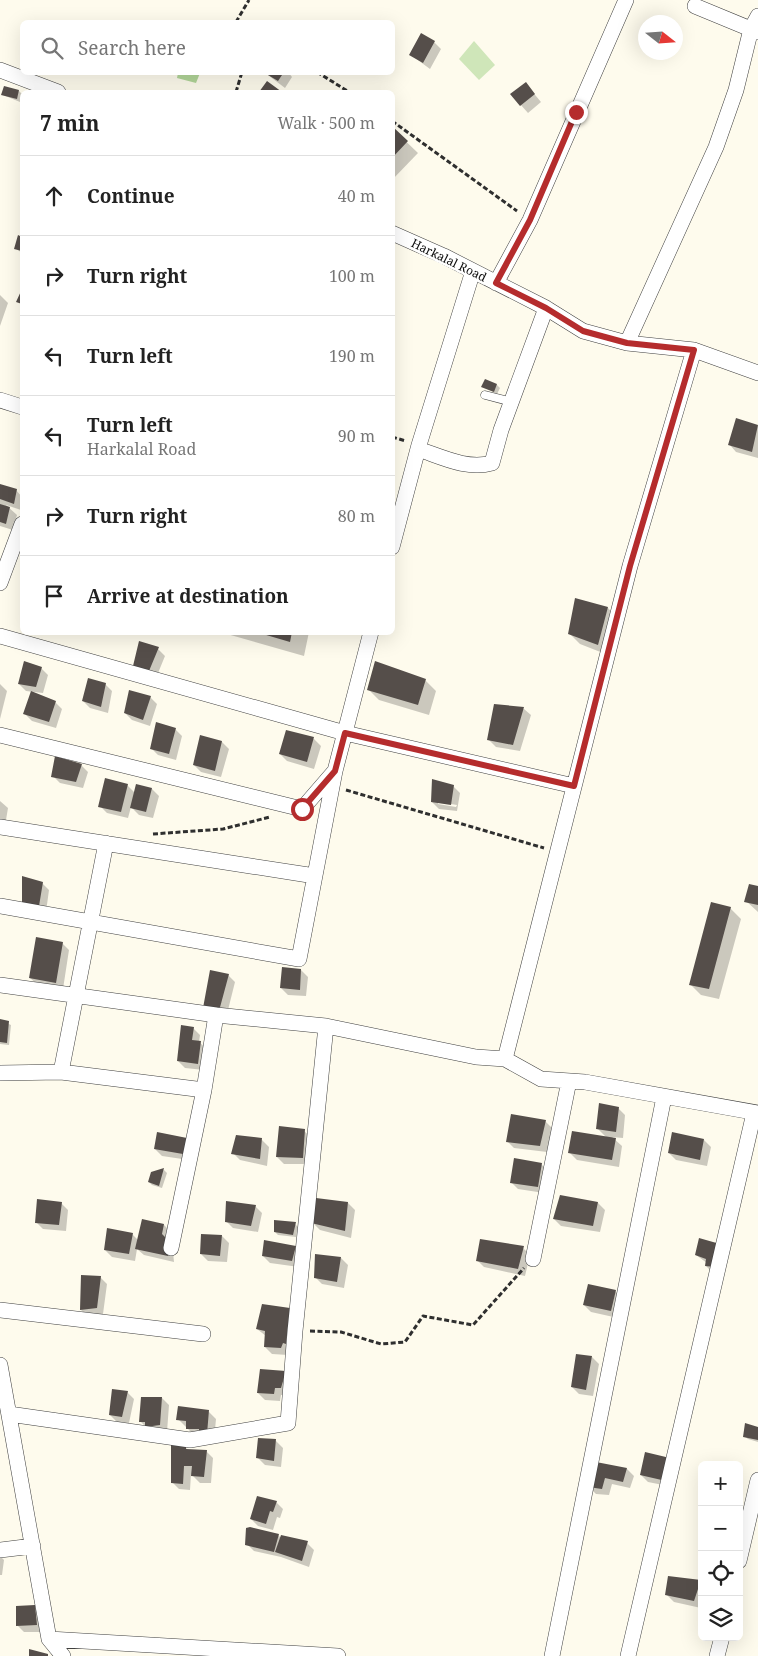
<!DOCTYPE html>
<meta charset="utf-8">
<style>
body{margin:0;font-family:"Noto Serif",serif;background:#f6f6f6;color:#222}
.controls{position:absolute;right:15px;bottom:15px;display:grid;overflow:hidden;border-radius:8px;box-shadow:0 5px 20px #0002}
.controls button{width:45px;height:45px;display:grid;place-items:center;padding:0;border:0;border-bottom:1px solid #e0e0e0;background:#fff;color:#222;font:25px sans-serif}
.compass{position:absolute;left:638px;top:15px;width:45px;height:45px;border-radius:50%;background:#fff;box-shadow:0 5px 20px #0002;rotate:107deg}
.stop{position:absolute;width:15px;height:15px;margin:-11px;border:4px solid #b52c2d;border-radius:50%;background:#fff}
.stop.end{background:#b52c2d;border-color:#fff;box-shadow:0 1px 5px #0008}
.list{margin:0;padding:0;list-style:none}
h2{display:flex;justify-content:space-between;align-items:center;height:65px;margin:0;padding:0 20px;font-size:21px}
h2 small{font-size:16px;font-weight:400;color:#767676}
.list li{display:grid;grid-template-columns:32px 1fr auto;gap:15px;align-items:center;box-sizing:border-box;height:80px;padding:0 20px;border-top:1px solid #e0e0e0}
.list b{display:block;font-size:19px;white-space:nowrap}
.list p{margin:0;font-size:16px;white-space:nowrap;color:#767676}
.list em{font-size:16px;font-style:normal;color:#767676}
.icon{flex:none;width:28px;height:28px;fill:none;stroke:currentColor;stroke-width:2;stroke-linecap:round;stroke-linejoin:round}
.map{position:relative;flex:none;width:758px;height:1656px;overflow:hidden}
.search{position:absolute;background:#fff;box-shadow:0 5px 20px #0002;left:20px;top:20px;width:375px;height:55px;display:flex;align-items:center;gap:12px;box-sizing:border-box;padding:0 18px;border-radius:8px;color:#767676;font-size:19px}
.panel{position:absolute;background:#fff;box-shadow:0 5px 20px #0002;left:20px;top:90px;width:375px;height:545px;border-radius:8px}
.map>svg:first-child{display:block}
.green{fill:#cfe6b9}
.forest{fill:#b2d699}
.shadow{fill:#0003;fill-rule:evenodd}
.building{fill:#554e4a}
.lines{fill:none;stroke-linecap:round;stroke-linejoin:round}
.service-casing{stroke:#404040;stroke-width:9}
.minor-casing{stroke:#404040;stroke-width:16}
.path{stroke:#2f2f2f;stroke-width:3;stroke-dasharray:5 2.5;stroke-linecap:butt}
.service{stroke:#fff;stroke-width:8}
.minor{stroke:#fff;stroke-width:15}
.route{stroke:#b52c2d;stroke-width:6}
.labels{text-anchor:middle;dominant-baseline:central;stroke-width:5;stroke-linejoin:round;paint-order:stroke}
.street-label{font-size:12px;fill:#0d0d0d;stroke:#fff}
</style>
<div class="map">
<svg width="758" height="1656" viewBox="0 0 758 1656">
<rect width="100%" height="100%" fill="#fefbed"/>
<path class="green" d="M474 41 495 65 479 80 459 59Z"/>
<path class="forest" d="M178 73V72L200 73 196 83 177 78Z"/>
<path class="shadow" d="M434 42 441 49 430 69 411 55Z
M264 72H288L292 77 285 88Z
M526 84 541 102 528 113 512 95Z
M19 91 22 94 20 102 3 95Z
M392 128 418 153 392 180Z
M19 237 22 238V253L15 248Z
M0 295 8 303 0 326Z
M497 385 500 388 497 394 483 387Z
M737 420 758 426V458L736 452 730 445Z
M0 485 16 490 22 497 21 510 6 505 17 515 13 530 0 526Z
M608 608 618 619 608 655 580 644 569 633Z
M220 632H309L304 656Z
M158 649 165 656 156 678 141 673Z
M41 668 48 675 43 693 26 691 19 684Z
M425 680 436 691 429 715 379 700 369 690Z
M0 684 7 691 0 719Z
M105 684 112 691 108 713 90 708 83 701Z
M150 697 157 704 150 726 132 720 125 713Z
M55 702 62 709 56 728 32 721 25 714Z
M495 706 524 709 531 715 520 751 496 747 489 740Z
M175 729 182 736 176 760 158 755 151 748Z
M287 731 314 739 321 746 314 769 287 761 280 754Z
M201 737 222 742 229 749 221 777 201 772 194 765Z
M81 765 88 772 83 788 60 783 53 776Z
M127 785 135 793 152 789 159 796 153 818 139 815 131 807 128 818 107 813 100 806Z
M453 786 460 793 457 811 439 809 432 802ZM438 802 457 805 456 807 438 804Z
M0 801 8 808 5 826 0 825Z
M42 883 49 890 46 912 31 910Z
M758 887V912L746 901Z
M730 908 741 919 719 999 701 995 690 984Z
M62 943 69 950 63 989 38 985 30 978Z
M301 970 308 977 306 996 288 995 281 988Z
M228 975 235 982 226 1018 211 1015Z
M0 1020 11 1025 9 1045 0 1044Z
M193 1028 200 1035 199 1042 207 1049 204 1070 185 1068 178 1061Z
M618 1108 625 1115 623 1138 612 1137 622 1146 619 1167 577 1160 570 1153 607 1138 598 1129Z
M545 1121 552 1128 547 1152 514 1148 507 1141Z
M304 1131 312 1138 309 1164H284L277 1157Z
M186 1139 189 1160 162 1156 155 1149Z
M262 1140 269 1147 267 1166 240 1160 233 1153Z
M704 1140 711 1147 707 1166 676 1160 669 1153Z
M541 1164 548 1171 544 1193 518 1189 511 1182Z
M164 1170 167 1173 162 1188 152 1185 149 1182 152 1174Z
M61 1203 68 1210 66 1231 43 1229 36 1222Z
M348 1203 355 1210 351 1238 320 1230 313 1223Z
M598 1203 605 1210 600 1232 561 1226 554 1219Z
M255 1206 262 1213 258 1232 233 1228 226 1221Z
M295 1224 298 1227 296 1237 278 1235 275 1232Z
M164 1225 171 1232 174 1262 144 1255 137 1249 135 1261 112 1257 105 1250 132 1234 138 1240Z
M222 1236 229 1243 227 1262 208 1261 201 1254Z
M720 1245 713 1273 706 1266 707 1263 696 1255Z
M295 1247 302 1254 299 1267 270 1263 263 1256Z
M523 1248 530 1255 525 1276 484 1267 477 1260Z
M341 1258 348 1265 344 1288 322 1284 315 1277Z
M100 1277 107 1284 103 1314 88 1317 81 1310Z
M615 1291 622 1298 618 1318 591 1312 584 1305Z
M289 1309 288 1355 272 1354 265 1347 266 1336 257 1329Z
M592 1357 599 1364 593 1396 579 1394 572 1387Z
M285 1372 288 1395H281L280 1401 265 1400 258 1393Z
M127 1392 134 1399 129 1423 117 1422 110 1415Z
M162 1398 169 1405 167 1432 147 1428 140 1421Z
M209 1412 216 1419 214 1441 194 1435 178 1419Z
M758 1428V1442L748 1439 744 1436Z
M259 1439 276 1441 283 1448 281 1467 265 1465 258 1458Z
M185 1447 189 1451H206L213 1458 211 1483H200L191 1474 190 1490 179 1489 172 1482Z
M597 1463 627 1469 634 1476 630 1488 612 1484 609 1495 596 1494 589 1487Z
M677 1466 673 1487 648 1482 641 1475Z
M276 1502 283 1509 280 1518 277 1517 273 1530 258 1526 251 1519Z
M278 1535 281 1538 307 1543 314 1550 309 1567 281 1557 254 1551 247 1544Z
M0 1556 4 1560 2 1575H0Z
M700 1581 701 1608 674 1602 667 1595Z
M34 1606 41 1613 43 1632H24L17 1625Z"/>
<path class="building" d="M421 33 435 41 423 63 409 55Z
M263 72H284L278 81Z
M267 81 282 92H259Z
M526 82 535 94 520 106 510 94Z
M4 86 19 90 17 99 1 95Z
M392 126 408 141 392 158Z
M18 235 22 237V251L14 249Z
M22 289V304L16 302Z
M485 379 497 384 494 392 481 387Z
M736 418 758 425 752 452 728 445Z
M0 484 17 489 14 504 0 499Z
M0 504 10 507 6 524 0 522Z
M575 598 608 607 598 645 568 634Z
M256 632H292L290 642Z
M139 641 159 647 149 671 133 666Z
M24 661 42 667 36 687 18 684Z
M375 661 426 679 418 705 367 690Z
M88 678 106 683 101 707 82 701Z
M129 690 151 696 143 720 124 713Z
M31 691 56 701 49 722 23 714Z
M494 704 524 707 513 745 487 740Z
M156 722 176 728 169 754 150 749Z
M286 730 314 737 307 762 279 754Z
M200 735 222 741 215 771 193 765Z
M55 756 82 764 76 782 51 777Z
M105 778 128 784 121 812 98 807Z
M432 779 454 785 451 805 431 802Z
M136 784 152 788 146 812 130 808Z
M22 876 43 882 39 906 22 903Z
M749 884 758 886V905L744 902Z
M711 902 731 907 709 989 689 985Z
M36 937 63 942 56 983 29 978Z
M282 967 301 969 300 990 280 988Z
M210 970 229 974 219 1011 203 1008Z
M0 1019 9 1021 7 1043 0 1042Z
M181 1025 194 1027 192 1040 201 1041 198 1064 177 1061Z
M599 1103 619 1107 616 1132 596 1129Z
M511 1114 546 1120 540 1146 506 1142Z
M279 1126 305 1129 303 1158 276 1157Z
M572 1131 616 1138 612 1160 568 1153Z
M157 1132 187 1138 183 1154 154 1149Z
M672 1132 704 1139 700 1160 668 1153Z
M236 1135 262 1138 260 1159 231 1154Z
M514 1158 542 1163 538 1187 510 1183Z
M164 1168 159 1186 148 1182 151 1172Z
M560 1195 598 1202 593 1226 553 1219Z
M316 1198 348 1202 345 1231 311 1223Z
M37 1199 62 1202 59 1225 35 1223Z
M226 1201 256 1205 251 1226 225 1222Z
M142 1219 164 1224 162 1234 166 1238 168 1256 135 1249Z
M274 1220 296 1222 293 1235 274 1232Z
M107 1228 133 1233 129 1254 104 1250Z
M201 1234 222 1235 220 1256 200 1254Z
M699 1238 720 1244 715 1267 705 1266 706 1259 695 1255Z
M480 1239 524 1246 518 1269 476 1261Z
M264 1240 296 1246 292 1261 262 1256Z
M315 1254 341 1257 337 1282 314 1278Z
M81 1275 101 1276 97 1308 80 1310Z
M588 1284 616 1290 611 1311 583 1305Z
M262 1304 290 1308 286 1344 283 1343 281 1348 264 1347 265 1331 256 1329Z
M576 1354 592 1356 586 1390 571 1387Z
M260 1369 286 1371 281 1388H275L274 1394 257 1393Z
M112 1389 128 1391 122 1417 109 1415Z
M141 1397H162L160 1425 145 1427V1422H139Z
M178 1406 209 1410 207 1434H199V1429H186V1421L176 1420Z
M745 1423 758 1427V1440L743 1437Z
M258 1438 276 1439 274 1461 256 1458Z
M171 1444 186 1446V1449L207 1450 204 1477 191 1476 192 1466H184L183 1484 171 1483Z
M645 1452 670 1458 666 1481 640 1475Z
M596 1462 627 1468 623 1482 605 1478 602 1489 588 1487Z
M700 1470H702V1481L698 1480Z
M257 1496 277 1501 273 1512 270 1511 266 1524 250 1519Z
M250 1527 279 1534 274 1552 245 1545 246 1528Z
M281 1535 308 1541 302 1561 275 1552Z
M668 1576 701 1580 694 1601 665 1595Z
M35 1605 37 1625 16 1626V1606Z
M29 1649 48 1654V1656H29Z"/>
<g class="lines">
<g class="service-casing">
<path id="service" d="M485 395 512 402"/>
</g>
<g class="minor-casing">
<path id="minor" d="M695 6 758 32
M0 70 58 92
M392 233 444 256 546 308 583 331 627 343 694 350 758 373
M496 283 530 220 626 0
M627 343 716 147 736 90 751 29 758 16
M0 400 22 407
M418 449C442 457 467 470 492 463L501 430 546 308
M392 547 419 445 473 271
M0 583 22 524
M0 636 345 733 574 786
M0 735 302 809 334 772
M0 827 315 876
M0 906 299 959 335 771 371 632
M0 985 216 1015 326 1026 476 1057 505 1059 541 1079 585 1082 758 1113
M505 1059 630 566 694 350
M61 1072 106 843
M0 1073 61 1072 204 1090
M171 1248 204 1090 216 1015
M533 1259 569 1081
M0 1310 203 1334
M0 1365 49 1639 63 1656
M9 1414 190 1440 288 1423 295 1331 326 1026
M0 1550 33 1546
M739 1561 758 1480
M49 1639 338 1656
M552 1656 664 1097
M628 1656 754 1113
M717 1656 722 1637"/>
</g>
<path class="path" d="M236 22 249 0
M317 72 349 92
M236 92 242 72
M392 121 517 211
M392 437 406 441
M346 790 544 848
M153 834 223 829 270 817
M310 1331 341 1332 381 1344 405 1342 423 1316 473 1325 524 1268"/>
<use href="#service" class="service"/>
<use href="#minor" class="minor"/>
</g>
<g class="lines">
<path class="route" d="M302 809 335 771 345 733 574 786 630 566 694 350 627 343 583 331 546 308 496 283 530 220 576 112"/>
</g>
<g class="labels">
<g class="street-label">
<text transform="translate(449 260) rotate(26)">Harkalal Road</text>
</g>
</g>
</svg>
<div class="controls">
<button>+</button>
<button>−</button>
<button><svg class="icon" aria-label="locate" viewBox="0 0 24 24"><circle cx="12" cy="12" r="6"/><path d="M12 2v4M12 18v4M2 12h4M18 12h4"/></svg></button>
<button><svg class="icon" aria-label="layers" viewBox="0 0 24 24"><path d="M12 4l9 5-9 5-9-5zM3 14l9 5 9-5"/></svg></button>
</div>
<svg class="compass" viewBox="-18 -18 36 36"><path d="M0-13l5 13h-10z" fill="#e53935"/><path d="M0 13l5-13h-10z" fill="#767676"/></svg>
<div class="stop" style="left:302px;top:809px"></div>
<div class="stop end" style="left:576px;top:112px"></div>
<div class="search"><svg class="icon" aria-label="search" viewBox="0 0 24 24"><circle cx="10" cy="10" r="6"/><path d="M15 15l6 6"/></svg>Search here</div>
<section class="panel">
<h2>7 min<small>Walk · 500 m</small></h2>
<ul class="list">
<li><svg class="icon" aria-label="ahead" viewBox="0 0 24 24"><path d="M12 20V5M6 11l6-6 6 6"/></svg><div><b>Continue</b></div><em>40 m</em></li>
<li><svg class="icon" aria-label="right" viewBox="0 0 24 24"><path d="M7 20v-9h11M14 6l5 5-5 5"/></svg><div><b>Turn right</b></div><em>100 m</em></li>
<li><svg class="icon" aria-label="left" viewBox="0 0 24 24"><path d="M17 20v-9H6M10 6l-5 5 5 5"/></svg><div><b>Turn left</b></div><em>190 m</em></li>
<li><svg class="icon" aria-label="left" viewBox="0 0 24 24"><path d="M17 20v-9H6M10 6l-5 5 5 5"/></svg><div><b>Turn left</b><p>Harkalal Road</p></div><em>90 m</em></li>
<li><svg class="icon" aria-label="right" viewBox="0 0 24 24"><path d="M7 20v-9h11M14 6l5 5-5 5"/></svg><div><b>Turn right</b></div><em>80 m</em></li>
<li><svg class="icon" aria-label="arrive" viewBox="0 0 24 24"><path d="M6 21V4h12l-3 4 3 4H6"/></svg><div><b>Arrive at destination</b></div></li>
</ul>
</section>
</div>
